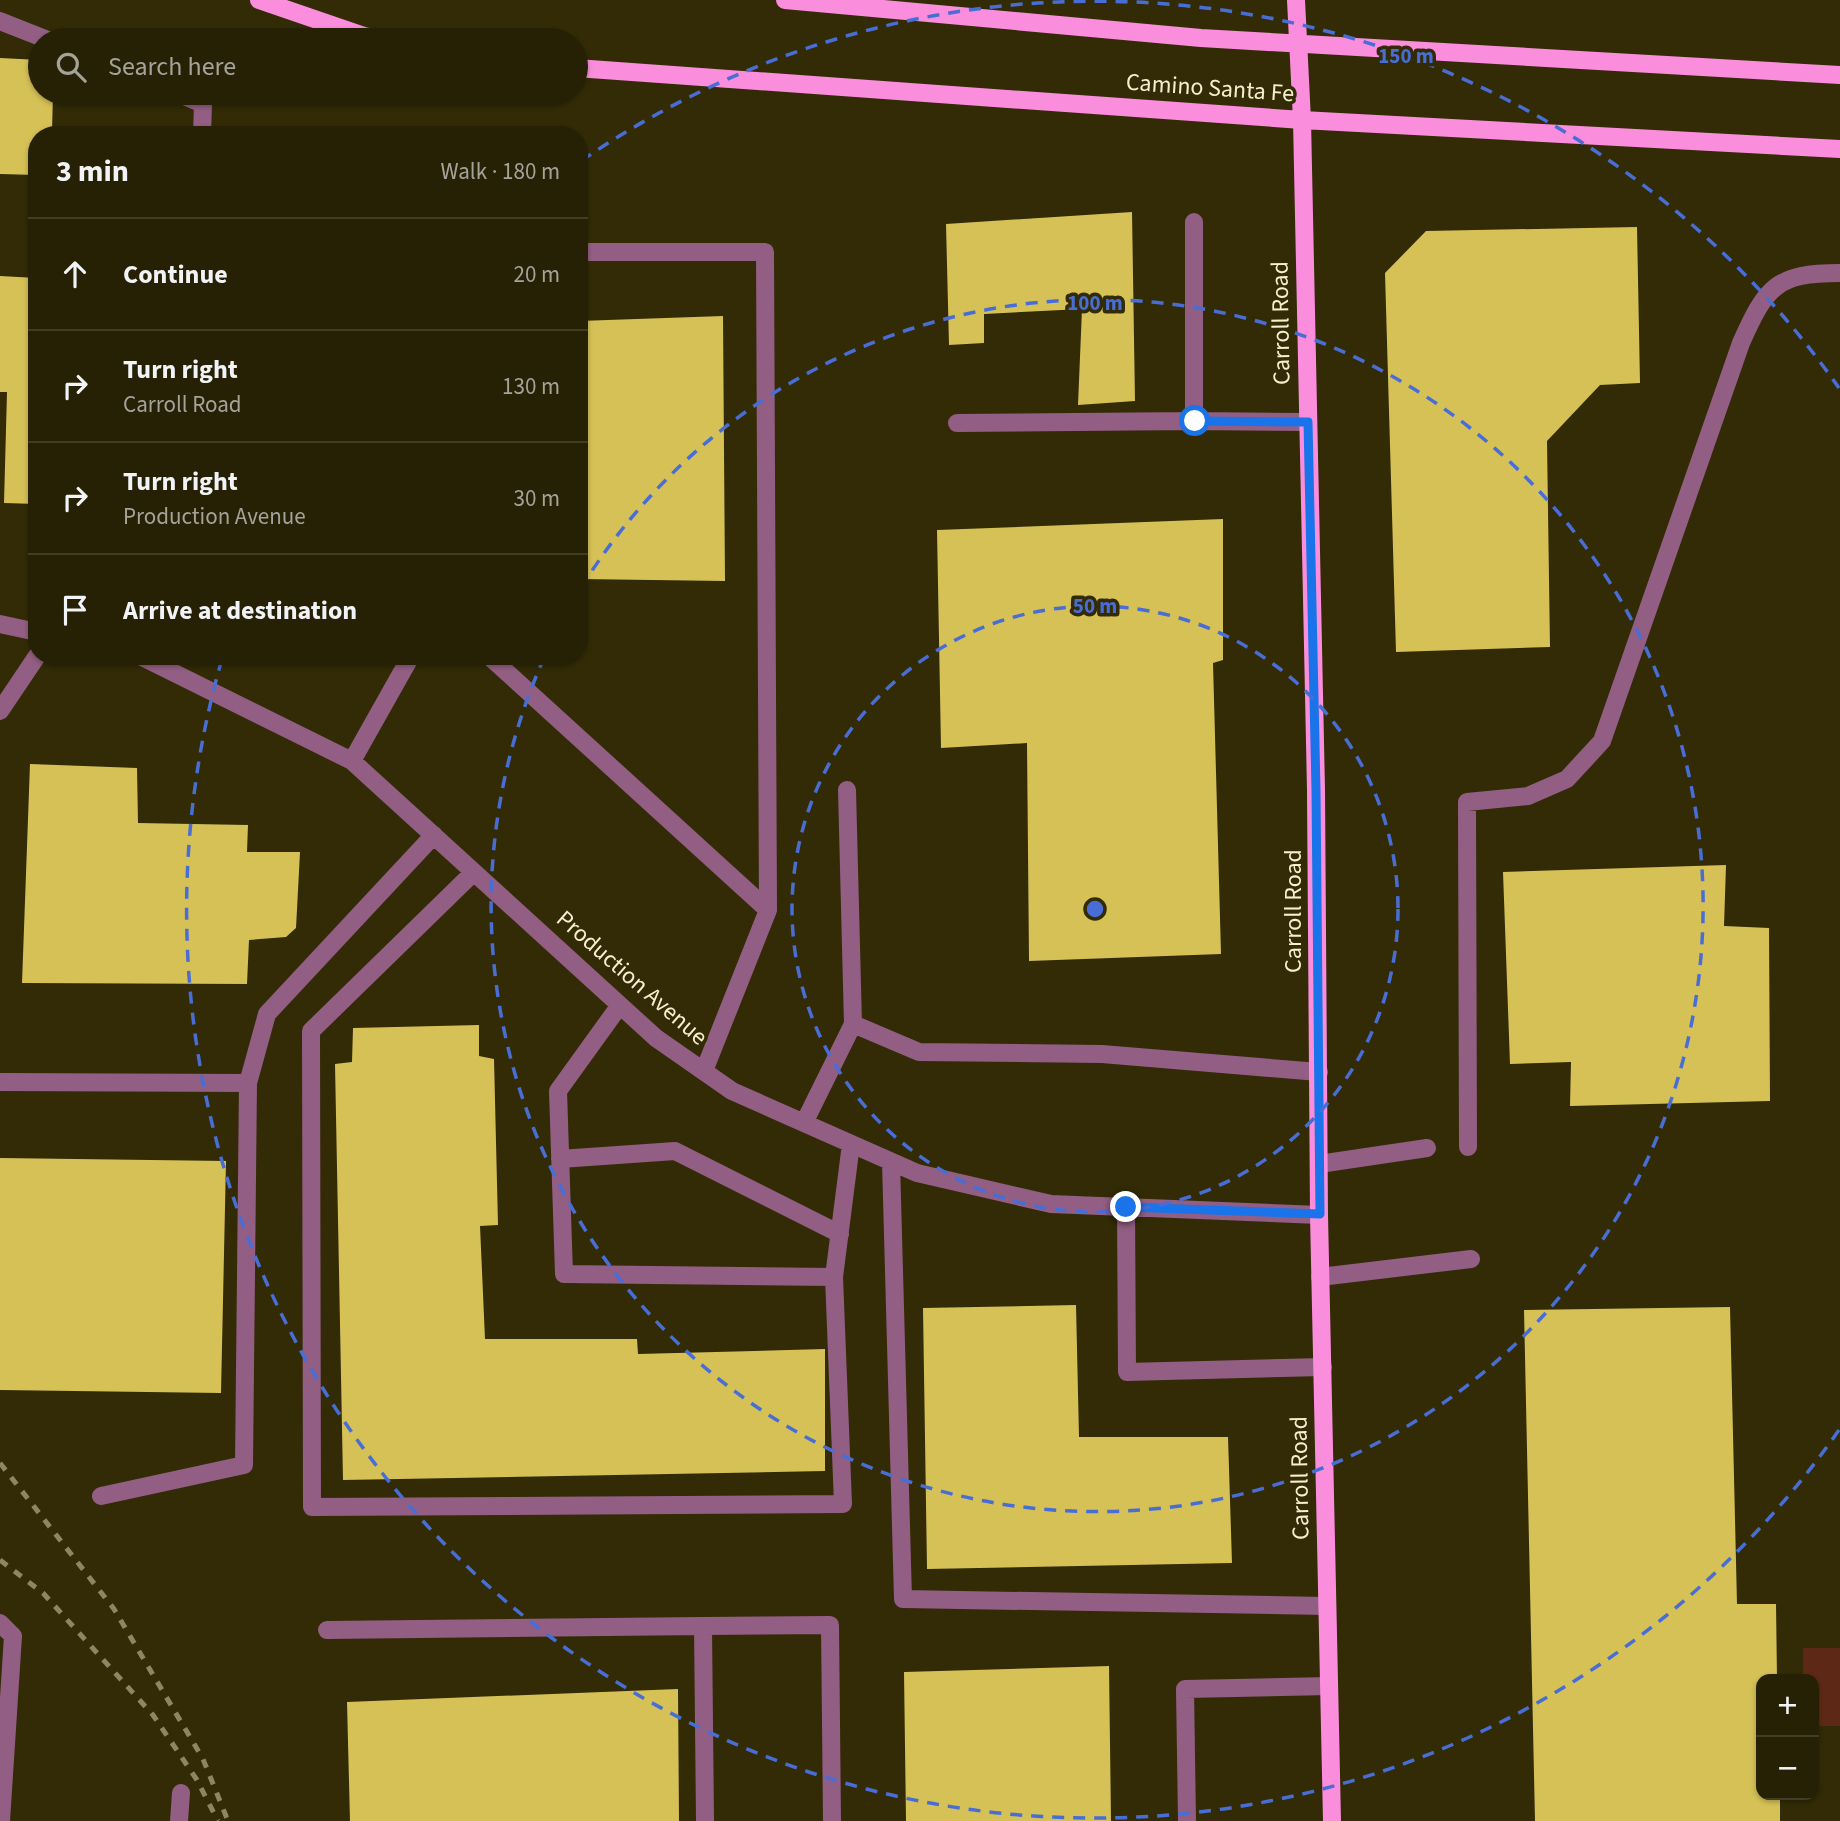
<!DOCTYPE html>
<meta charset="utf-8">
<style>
body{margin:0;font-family:"Source Sans 3",sans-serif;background:#322d13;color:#f1f3f6}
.controls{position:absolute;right:21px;bottom:21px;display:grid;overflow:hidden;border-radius:14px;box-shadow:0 2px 5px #0004}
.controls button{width:63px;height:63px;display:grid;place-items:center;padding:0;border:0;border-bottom:2px solid #423e26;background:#262004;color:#f1f3f6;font:35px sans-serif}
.stop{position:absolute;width:21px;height:21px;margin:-16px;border:5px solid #1a73e8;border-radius:50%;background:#fff}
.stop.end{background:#1a73e8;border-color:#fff;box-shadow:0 2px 7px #0008}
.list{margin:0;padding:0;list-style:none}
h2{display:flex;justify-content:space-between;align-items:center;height:91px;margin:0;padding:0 28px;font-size:30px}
h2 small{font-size:23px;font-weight:400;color:#a4a39a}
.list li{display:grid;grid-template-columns:46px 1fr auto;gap:21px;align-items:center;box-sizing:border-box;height:112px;padding:0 28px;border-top:2px solid #423e26}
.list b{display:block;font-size:26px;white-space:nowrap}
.list p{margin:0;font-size:23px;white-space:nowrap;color:#a4a39a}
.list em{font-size:23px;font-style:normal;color:#a4a39a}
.icon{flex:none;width:38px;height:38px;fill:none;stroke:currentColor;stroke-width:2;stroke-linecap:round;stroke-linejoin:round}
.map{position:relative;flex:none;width:1840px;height:1821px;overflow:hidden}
.search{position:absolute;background:#262004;box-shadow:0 2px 5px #0004;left:28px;top:28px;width:560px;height:77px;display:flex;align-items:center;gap:18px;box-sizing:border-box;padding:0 24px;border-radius:38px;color:#a4a39a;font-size:26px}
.panel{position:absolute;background:#262004;box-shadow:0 2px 5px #0004;left:28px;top:126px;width:560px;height:539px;border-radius:28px}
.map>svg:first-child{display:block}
.green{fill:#5e2816}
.building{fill:#d6c157}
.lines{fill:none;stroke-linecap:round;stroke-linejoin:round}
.minor{stroke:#935e83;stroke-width:18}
.major{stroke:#fa8edc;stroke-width:18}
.rail{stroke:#8d8663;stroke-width:5;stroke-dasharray:9 9;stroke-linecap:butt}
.route{stroke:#1a73e8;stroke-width:9}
.ring{fill:none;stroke:#486ed6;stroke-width:3.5;stroke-dasharray:12 9}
.labels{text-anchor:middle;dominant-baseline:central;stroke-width:7;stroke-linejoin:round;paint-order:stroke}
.street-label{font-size:24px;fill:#f6efce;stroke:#322b06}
.centre{fill:#486ed6;stroke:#322b06;stroke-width:3.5}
.ring-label{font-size:21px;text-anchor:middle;font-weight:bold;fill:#486ed6;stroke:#322b06;stroke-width:7;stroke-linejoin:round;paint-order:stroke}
</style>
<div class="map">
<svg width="1840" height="1821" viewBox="0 0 1840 1821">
<rect width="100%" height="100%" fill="#322b06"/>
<path class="green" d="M1803 1648H1840V1726H1814V1679H1803Z"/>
<path class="building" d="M0 58 40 60V93H53L52 131 81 133V135H37V175L0 174Z
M1132 212 1135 401 1078 405 1082 309 984 314V343L949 345 946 224Z
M1637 227 1640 383 1600 385 1547 441 1550 647 1396 652 1385 273 1426 231Z
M0 276 37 278V504L4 503 7 392H0Z
M723 316 725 581 579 579V321Z
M1223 519V660L1213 663 1221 954 1029 961 1027 743 941 748 937 530Z
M30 764 137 768 138 823 248 825 247 852H300L296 928 286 937 249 940 247 984 22 983Z
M1726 865 1724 926 1769 928 1770 1101 1570 1106 1571 1062 1510 1064 1503 872Z
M479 1025V1056L494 1059 498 1225 480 1226 485 1339H637L638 1354 825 1349V1471L343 1480 335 1064 352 1062 353 1028Z
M0 1158 226 1161 221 1393 0 1390Z
M1076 1305 1079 1437H1228L1232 1563 927 1569 923 1308Z
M1730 1307 1737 1604H1776L1777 1679H1761V1795H1780V1821H1535L1524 1310Z
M1109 1666 1111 1821H906L904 1672Z
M678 1689 679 1821H350L347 1702Z"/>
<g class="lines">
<path class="minor" d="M0 21 48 40
M177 93 203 104 202 135
M1194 222V421L1308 422
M957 423 1194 421
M0 624 37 632
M140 656 352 761 656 1038 732 1091 917 1173 1051 1204 1319 1215
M489 656 768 910 765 252H579
M0 711 37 656
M352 761 411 656
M847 790 853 1024 919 1052 1102 1054 1319 1072
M474 872 311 1031 312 1507 843 1504 834 1277
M620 1005 558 1091 564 1274 834 1277 851 1144
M704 1071 768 910
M0 1082 248 1083 267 1014 434 835
M804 1123 853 1024
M1468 1147 1467 802 1528 796 1567 779 1602 741 1741 343C1766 287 1776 273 1840 273
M560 1159 675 1151 840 1234
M891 1162 903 1599 1327 1606
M1319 1164 1427 1148
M1126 1207 1127 1372 1323 1367
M1320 1277 1471 1259
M101 1496 244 1465 248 1083
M0 1623 13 1636 1 1821
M703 1626 830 1625 832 1821
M327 1630 703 1626 705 1821
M179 1821 181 1793
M1187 1821 1185 1689 1329 1686"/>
<path class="major" d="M259 0 364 36 386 40
M785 0 1201 38 1840 75
M1296 0 1302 120 1316 790 1319 1215 1332 1821
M576 68 1302 120 1840 149"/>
<path class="rail" d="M0 1463 114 1609 203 1759 228 1821
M0 1560 43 1593 153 1715 197 1780 218 1821"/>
</g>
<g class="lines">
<path class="route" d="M1126 1207 1320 1214 1316 790 1308 422 1195 421"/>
</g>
<g class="ring">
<circle cx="1095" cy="909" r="303"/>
<path d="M581 588A606 606 0 1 1 544 658"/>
<path d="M1839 1430A908 908 0 0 1 222 659M581 161A908 908 0 0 1 1839 388"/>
</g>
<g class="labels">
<g class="street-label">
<text transform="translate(1210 88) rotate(4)">Camino Santa Fe</text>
<text transform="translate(1281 323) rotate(-91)">Carroll Road</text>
<text transform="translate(1293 911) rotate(-90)">Carroll Road</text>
<text transform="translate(632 978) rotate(41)">Production Avenue</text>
<text transform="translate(1300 1478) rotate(-91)">Carroll Road</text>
</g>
</g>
<circle cx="1095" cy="909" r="10" class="centre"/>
<g class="ring-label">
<text x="1406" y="63">150 m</text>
<text x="1095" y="310">100 m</text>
<text x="1095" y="613">50 m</text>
</g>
</svg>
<div class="controls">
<button>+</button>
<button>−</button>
</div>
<div class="stop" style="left:1195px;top:421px"></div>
<div class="stop end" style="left:1126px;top:1207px"></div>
<div class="search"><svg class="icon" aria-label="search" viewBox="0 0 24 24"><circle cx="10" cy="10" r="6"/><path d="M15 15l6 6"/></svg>Search here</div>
<section class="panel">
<h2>3 min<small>Walk · 180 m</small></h2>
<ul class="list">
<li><svg class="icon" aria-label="ahead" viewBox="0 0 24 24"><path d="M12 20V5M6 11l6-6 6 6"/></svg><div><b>Continue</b></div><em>20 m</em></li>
<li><svg class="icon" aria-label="right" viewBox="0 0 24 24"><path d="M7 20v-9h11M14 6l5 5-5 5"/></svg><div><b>Turn right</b><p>Carroll Road</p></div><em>130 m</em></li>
<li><svg class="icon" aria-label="right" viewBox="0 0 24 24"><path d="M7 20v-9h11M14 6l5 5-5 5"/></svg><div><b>Turn right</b><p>Production Avenue</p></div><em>30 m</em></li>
<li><svg class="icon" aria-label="arrive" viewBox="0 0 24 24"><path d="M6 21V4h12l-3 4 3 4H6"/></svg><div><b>Arrive at destination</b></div></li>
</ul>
</section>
</div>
